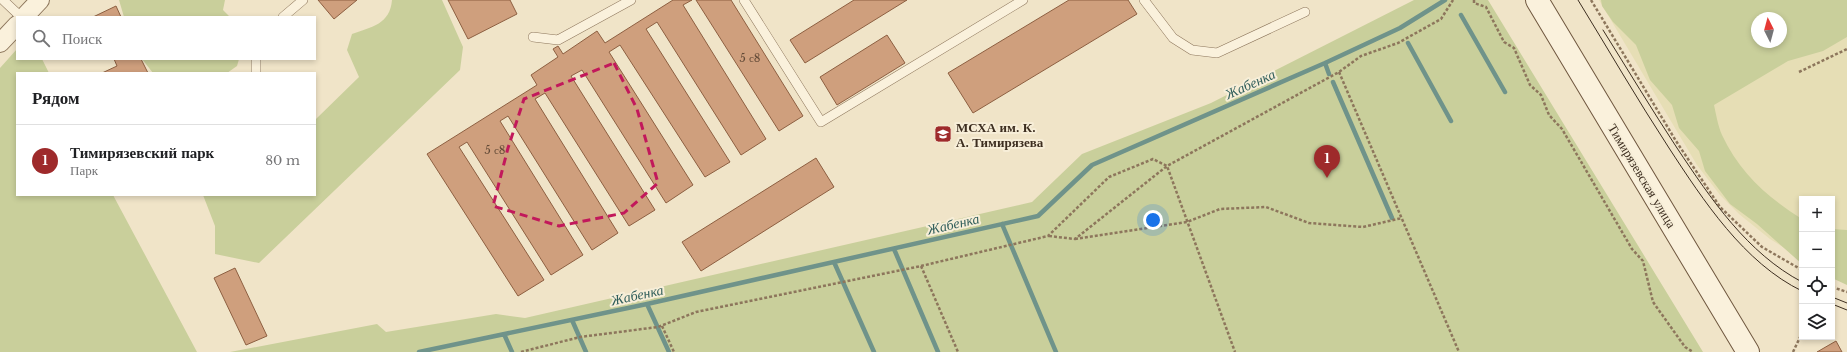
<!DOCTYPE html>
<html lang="ru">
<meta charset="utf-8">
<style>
body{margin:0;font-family:"Libre Baskerville",serif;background:#f6f6f6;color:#202124}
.controls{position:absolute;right:12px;bottom:12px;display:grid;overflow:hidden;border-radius:0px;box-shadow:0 2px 6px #0003}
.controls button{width:36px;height:36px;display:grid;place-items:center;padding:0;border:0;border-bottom:1px solid #e0e0e0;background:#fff;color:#202124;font:20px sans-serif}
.compass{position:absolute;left:1751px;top:12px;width:36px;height:36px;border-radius:50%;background:#fff;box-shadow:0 2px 6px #0003;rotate:354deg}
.you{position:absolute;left:1153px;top:220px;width:14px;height:14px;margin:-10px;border:3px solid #fff;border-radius:50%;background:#1a73e8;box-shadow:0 0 0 6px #1a73e833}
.badge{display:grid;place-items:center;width:26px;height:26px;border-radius:50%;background:#9e2a2b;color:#fff;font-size:13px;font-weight:700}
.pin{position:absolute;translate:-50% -33px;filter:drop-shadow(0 1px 2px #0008)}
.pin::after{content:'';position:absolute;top:21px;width:14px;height:12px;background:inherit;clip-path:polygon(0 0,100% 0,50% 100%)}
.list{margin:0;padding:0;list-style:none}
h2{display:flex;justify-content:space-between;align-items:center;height:52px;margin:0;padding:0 16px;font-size:17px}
h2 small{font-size:13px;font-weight:400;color:#757577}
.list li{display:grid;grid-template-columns:26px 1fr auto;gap:12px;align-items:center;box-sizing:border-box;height:72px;padding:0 16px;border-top:1px solid #e0e0e0}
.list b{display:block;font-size:15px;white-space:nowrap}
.list p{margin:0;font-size:13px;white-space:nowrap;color:#757577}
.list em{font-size:13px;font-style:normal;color:#757577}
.icon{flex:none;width:22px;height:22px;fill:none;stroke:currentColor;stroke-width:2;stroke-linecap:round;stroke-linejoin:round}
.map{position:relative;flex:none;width:1847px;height:352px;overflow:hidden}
.search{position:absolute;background:#fff;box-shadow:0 2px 6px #0003;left:16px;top:16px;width:300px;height:44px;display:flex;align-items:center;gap:10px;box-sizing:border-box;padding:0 14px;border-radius:0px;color:#757577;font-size:15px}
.panel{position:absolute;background:#fff;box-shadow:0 2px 6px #0003;left:16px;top:72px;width:300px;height:124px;border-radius:0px}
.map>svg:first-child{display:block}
.farmland{fill:#e6deb5;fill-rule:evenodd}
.green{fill:#c9cf9b;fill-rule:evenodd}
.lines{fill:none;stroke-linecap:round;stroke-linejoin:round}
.stream{stroke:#6f938a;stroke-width:4.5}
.building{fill:#cf9f7d;stroke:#8d5f41}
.service-casing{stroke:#8d765c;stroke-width:10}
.minor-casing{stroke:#8d765c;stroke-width:20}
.secondary-casing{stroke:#6f573f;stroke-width:24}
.path{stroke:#8d765c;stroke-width:2.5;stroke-dasharray:3 2;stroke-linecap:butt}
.service{stroke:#faf1dc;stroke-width:9}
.minor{stroke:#faf1dc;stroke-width:18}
.secondary{stroke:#faf1dc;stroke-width:22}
.tram{stroke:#3d2e20;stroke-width:1}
.marked{fill:none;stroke:#c2185b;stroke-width:3;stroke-dasharray:8 5;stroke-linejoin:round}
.labels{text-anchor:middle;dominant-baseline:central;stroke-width:4;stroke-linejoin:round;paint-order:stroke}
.number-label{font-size:11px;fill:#624a37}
.poi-label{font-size:13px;font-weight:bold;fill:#3d2e20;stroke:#f7eed8;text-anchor:start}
.street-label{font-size:13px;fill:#3d2e20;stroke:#f7eed8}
.water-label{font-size:14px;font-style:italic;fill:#2f5d5a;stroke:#f7eed8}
</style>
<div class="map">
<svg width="1847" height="352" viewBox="0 0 1847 352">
<rect width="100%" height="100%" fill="#f0e4c8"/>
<path class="farmland" d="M1599 0H1847V280L1832 274V199H1802V259L1770 239 1739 214 1720 195 1697 165ZM1757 18H1781V42H1757Z"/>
<path class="green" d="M119 0H225L223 10 230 17H124Z
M392 0H442L463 47 460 70 259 263 215 254V226L203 195H315L316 119 359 77 347 50 352 34C372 27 390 24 392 0Z
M1414 0H1488L1703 352H230L377 324 386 332 496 314 525 318 1032 202 1082 154 1211 103Z
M1601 0H1847V37L1823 51 1788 61 1714 105C1716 114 1718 126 1722 135 1740 173 1767 197 1802 219V264L1757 224 1730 204 1705 171 1699 151 1679 128 1672 105 1650 80 1636 45 1613 22 1602 6ZM1757 18H1781V42H1757Z
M17 49V59H42L49 73H17V195H113L197 352H0V68Z
M142 59H239L237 66 227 73H153Z
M1832 229 1847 230V285L1832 278Z"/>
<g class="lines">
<path class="stream" d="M1461 15 1505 92
M1408 43 1451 121
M1325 63 1329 74
M1333 82 1392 218
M1002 224 1056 352
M894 249 938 352
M834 262 874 352
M647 304 669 352
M572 320 586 352
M504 334 512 352
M419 352 647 304 1038 216 1092 165 1325 63 1400 28 1445 0"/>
</g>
<path class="building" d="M318 0H357L334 19Z
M448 0H510L517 14 468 39Z
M673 0H692L683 5 766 139 741 155 657 22 646 29 730 162 705 177 620 45 609 52 693 185 666 203 582 70 571 76 655 210 629 226 545 93 535 99 618 233 592 250 508 116 500 121 583 255 551 275 467 142 459 147 544 280 518 296 427 154 537 85 531 75 558 57 553 49 558 46 563 54 597 31 605 43Z
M696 0H731L803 116 779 131Z
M854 0H907L805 63 790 40Z
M1069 0H1128L1137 14 973 113 948 73Z
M116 6 121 17H93Z
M887 35 905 63 837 105 820 77Z
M114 59H141L148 73H102L117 66Z
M816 158 834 187 701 271 682 242Z
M235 268 267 336 246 345 214 278Z
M1836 341 1842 352H1817Z"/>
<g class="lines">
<g class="service-casing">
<path id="service" d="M3 0 21 17
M744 0 821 122 1023 0
M1144 0 1173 38 1192 50 1217 53 1305 12
M283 17 303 0
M533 37 558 40 631 0
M256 59V73"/>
</g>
<g class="minor-casing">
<path id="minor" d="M24 17 40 0
M0 43 17 25"/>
</g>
<g class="secondary-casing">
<path id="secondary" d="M1537 0 1748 352"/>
</g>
<path class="path" d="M1474 0V3L1486 7 1504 42 1514 48 1530 85 1541 95 1549 115 1562 129 1632 249 1643 261 1653 302 1685 347 1693 352
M1591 0 1676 141 1720 207 1762 247 1802 270
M1339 72 1459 352
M1799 72 1847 49
M1049 236 1075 239 1167 166 1339 72 1361 56 1398 43 1441 19 1453 0
M1075 239 1187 222 1220 209 1266 207 1309 223 1363 227 1402 218
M921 266 958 352
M1832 287 1847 292
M662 326 674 352
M521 352 580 337 658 327 696 312 921 266 1048 236 1109 177 1153 159 1167 166 1235 352
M1793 352 1802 333"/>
<use href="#service" class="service"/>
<use href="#minor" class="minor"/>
<use href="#secondary" class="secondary"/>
<path class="tram" d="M1578 0C1608 49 1637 99 1669 148 1703 200 1744 263 1802 291
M1603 30C1628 70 1652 110 1677 148 1711 199 1747 253 1802 282
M1832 297 1847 303
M1832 304 1847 310"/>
</g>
<path class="marked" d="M614 63 637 109 658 183 624 213 559 226 493 206 508 148 524 99Z"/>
<defs>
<g id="university-square" transform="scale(0.9)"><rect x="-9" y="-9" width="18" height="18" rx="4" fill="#9e2a2b" stroke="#f7eed8"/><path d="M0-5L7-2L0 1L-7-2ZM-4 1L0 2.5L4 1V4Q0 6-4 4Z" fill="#fff"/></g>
</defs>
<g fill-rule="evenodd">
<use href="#university-square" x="943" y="134"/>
</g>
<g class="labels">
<g class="number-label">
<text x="750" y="58">5 с8</text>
<text x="495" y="150">5 с8</text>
</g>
<g class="poi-label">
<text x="956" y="127">МСХА им. К.<tspan x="956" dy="15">А. Тимирязева</tspan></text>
</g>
<g class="street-label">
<text transform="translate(1642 176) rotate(59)">Тимирязевская улица</text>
</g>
<g class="water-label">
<text transform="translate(1250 84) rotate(-24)">Жабенка</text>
<text transform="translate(953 224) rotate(-13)">Жабенка</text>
<text transform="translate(637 295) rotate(-12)">Жабенка</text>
</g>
</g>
</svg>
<div class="controls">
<button>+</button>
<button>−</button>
<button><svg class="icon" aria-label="locate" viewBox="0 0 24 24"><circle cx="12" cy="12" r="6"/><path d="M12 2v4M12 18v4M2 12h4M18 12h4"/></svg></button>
<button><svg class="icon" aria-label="layers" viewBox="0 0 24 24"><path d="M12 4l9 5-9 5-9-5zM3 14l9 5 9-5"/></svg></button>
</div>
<svg class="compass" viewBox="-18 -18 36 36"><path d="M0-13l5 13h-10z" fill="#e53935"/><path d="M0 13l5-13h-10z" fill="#757577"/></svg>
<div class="you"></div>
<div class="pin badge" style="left:1327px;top:178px">1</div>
<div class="search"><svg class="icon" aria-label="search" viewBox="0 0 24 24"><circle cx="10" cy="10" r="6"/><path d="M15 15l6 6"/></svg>Поиск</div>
<section class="panel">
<h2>Рядом<small></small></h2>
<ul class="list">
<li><span class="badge">1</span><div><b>Тимирязевский парк</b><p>Парк</p></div><em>80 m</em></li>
</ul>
</section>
</div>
